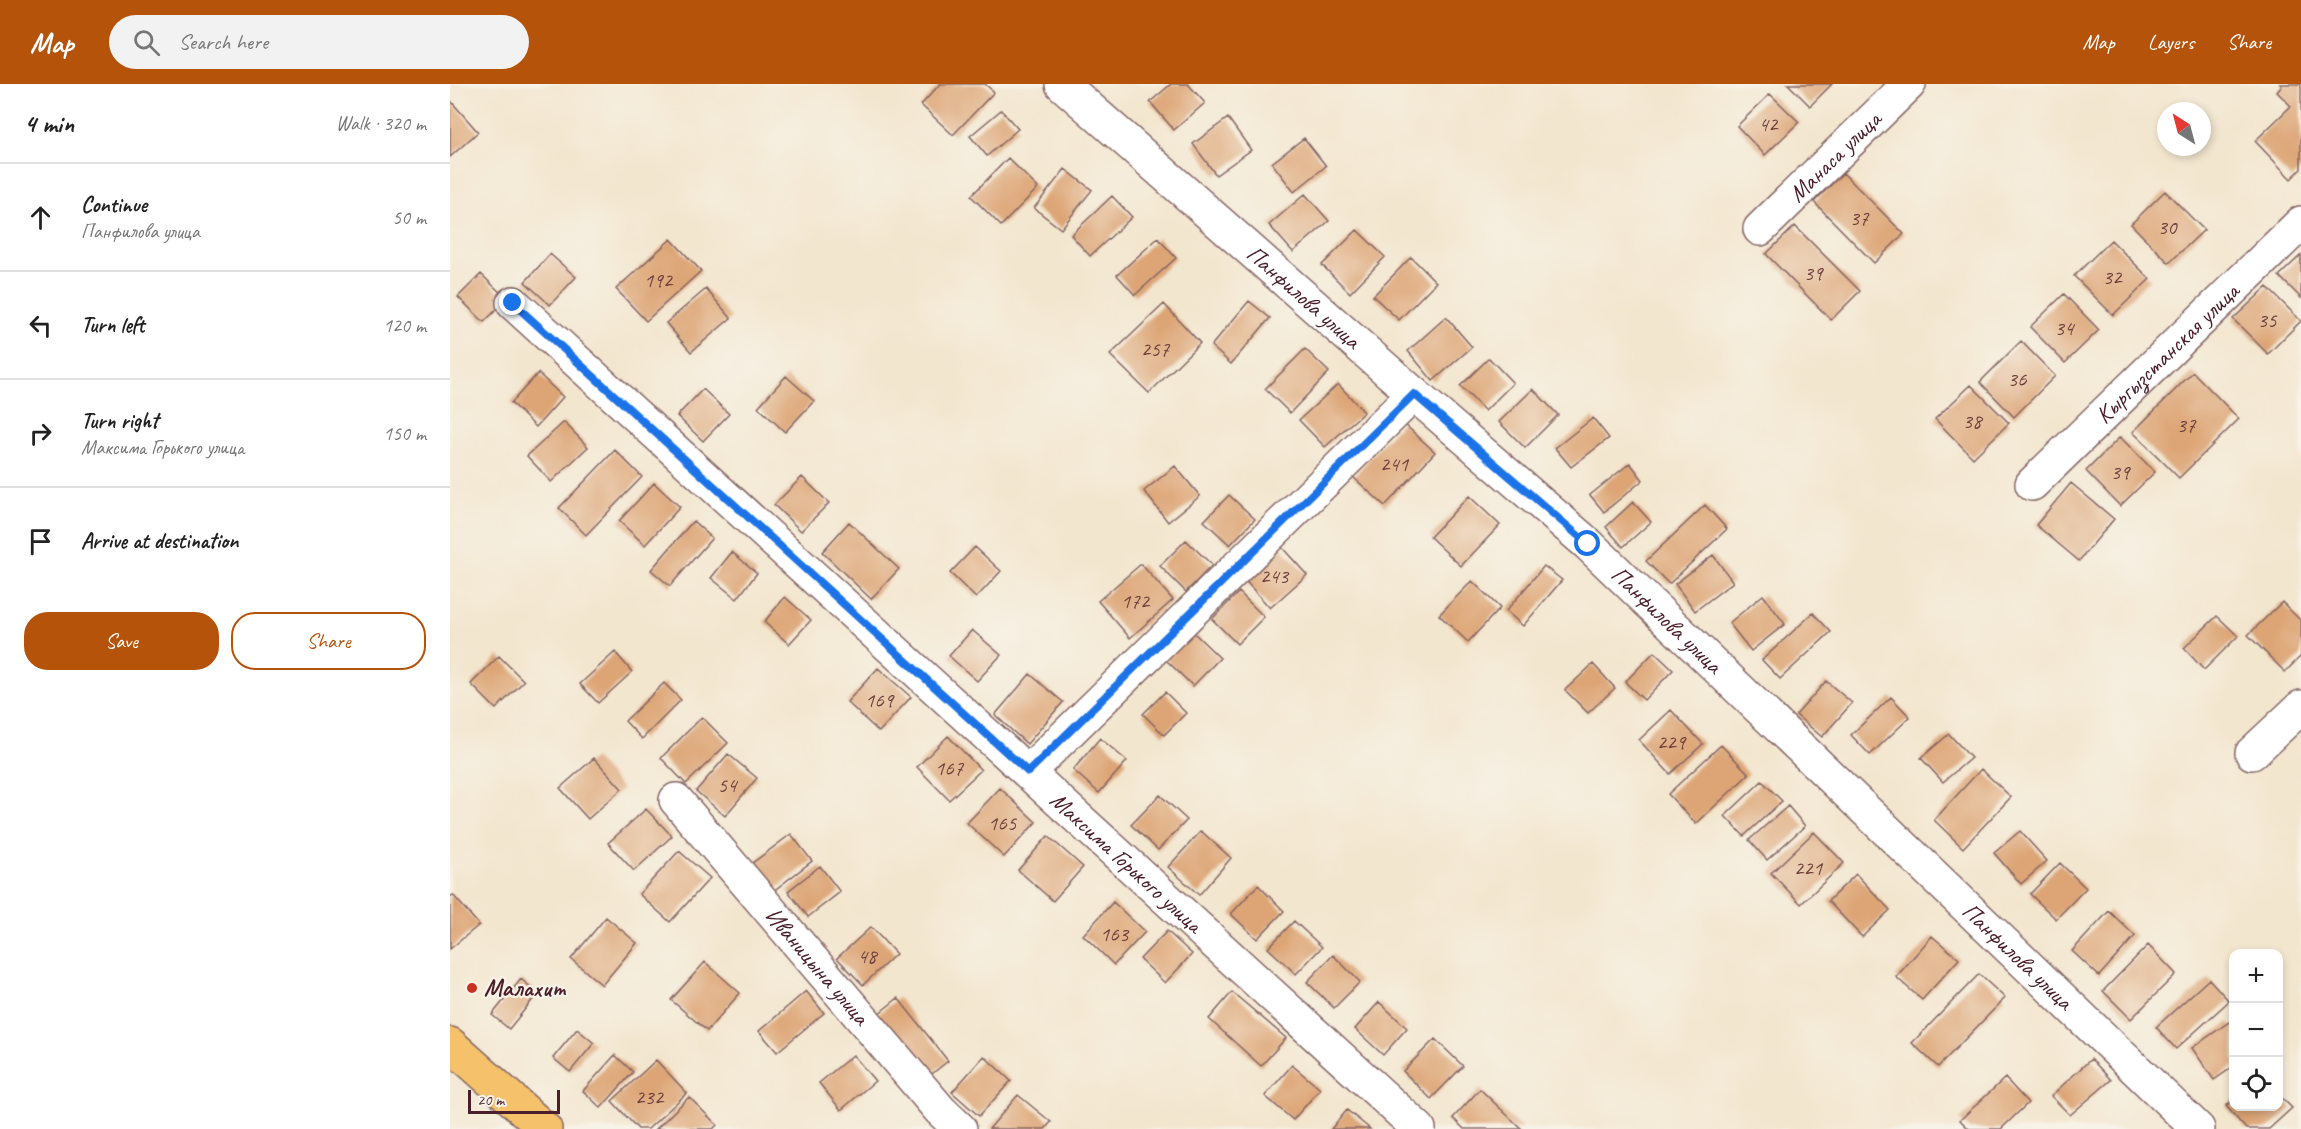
<!DOCTYPE html>
<meta charset="utf-8">
<style>
body{margin:0;font-family:Caveat,sans-serif;background:#f2f2f2;color:#222}
.controls{position:absolute;right:18px;bottom:18px;display:grid;overflow:hidden;border-radius:12px;box-shadow:0 3px 9px #0003}
.controls button{width:54px;height:54px;display:grid;place-items:center;padding:0;border:0;border-bottom:2px solid #e0e0e0;background:#fff;color:#222;font:30px sans-serif}
.compass{position:absolute;left:1707px;top:18px;width:54px;height:54px;border-radius:50%;background:#fff;box-shadow:0 3px 9px #0003;rotate:324deg}
.scale{position:absolute;left:18px;bottom:15px;width:92px;box-sizing:border-box;padding-left:6px;border:3px solid #4a1f2b;border-top:0;font-size:16px;line-height:21px;white-space:nowrap;color:#4a1f2b;-webkit-text-stroke:4px #f7f3e8;paint-order:stroke}
.stop{position:absolute;width:18px;height:18px;margin:-14px;border:4px solid #1a73e8;border-radius:50%;background:#fff}
.stop.end{background:#1a73e8;border-color:#fff;box-shadow:0 2px 6px #0008}
.list{margin:0;padding:0;list-style:none}
h2{display:flex;justify-content:space-between;align-items:center;height:78px;margin:0;padding:0 24px;font-size:26px}
h2 small{font-size:20px;font-weight:400;color:#767676}
.list li{display:grid;grid-template-columns:39px 1fr auto;gap:18px;align-items:center;box-sizing:border-box;height:108px;padding:0 24px;border-top:2px solid #e0e0e0}
.list b{display:block;font-size:22px;white-space:nowrap}
.list p{margin:0;font-size:20px;white-space:nowrap;color:#767676}
.list em{font-size:20px;font-style:normal;color:#767676}
.actions{display:flex;gap:12px;padding:18px 24px}
.actions a{flex:1;padding:14px 0;border:2px solid #b45309;border-radius:24px;text-align:center;font-size:21px;color:#b45309}
.actions .main{background:#b45309;color:#fff}
.icon{flex:none;width:33px;height:33px;fill:none;stroke:currentColor;stroke-width:2;stroke-linecap:round;stroke-linejoin:round}
.map{position:relative;flex:none;width:1851px;height:1045px;overflow:hidden}
header{display:flex;align-items:center;gap:36px;box-sizing:border-box;height:84px;padding:0 30px;background:#b45309;color:#fff}
header strong{font-size:28px}
nav{display:flex;gap:33px;margin-inline-start:auto;font-size:21px}
.search{width:420px;height:54px;background:#f2f2f2;display:flex;align-items:center;gap:15px;box-sizing:border-box;padding:0 21px;border-radius:33px;color:#767676;font-size:22px}
main{display:flex}
aside{flex:1;background:#fff}
.map>svg:first-child{display:block}
.building{fill:#dda576}
.lines{fill:none;stroke-linecap:round;stroke-linejoin:round}
.street-casing{stroke:#856564;stroke-width:36}
.primary-casing{stroke:#856564;stroke-width:36}
.street{stroke:#fff;stroke-width:33}
.primary{stroke:#f5c16b;stroke-width:33}
.route{stroke:#1a73e8;stroke-width:8}
.poi-dot{fill:#c8321e;stroke:#f7f3e8;stroke-width:2}
.labels{text-anchor:middle;dominant-baseline:central;stroke-width:4.5;stroke-linejoin:round;paint-order:stroke}
.number-label{font-size:21px;fill:#6f403e}
.street-label{font-size:24px;fill:#4a1f2b;stroke:#f7f3e8}
.poi-label{font-size:24px;font-weight:bold;fill:#4a1f2b;stroke:#f7f3e8;text-anchor:start}
</style>
<header>
<strong>Map</strong>
<div class="search"><svg class="icon" aria-label="search" viewBox="0 0 24 24"><circle cx="10" cy="10" r="6"/><path d="M15 15l6 6"/></svg>Search here</div>
<nav><a>Map</a><a>Layers</a><a>Share</a></nav>
</header>
<main>
<aside>
<h2>4 min<small>Walk · 320 m</small></h2>
<ul class="list">
<li><svg class="icon" aria-label="ahead" viewBox="0 0 24 24"><path d="M12 20V5M6 11l6-6 6 6"/></svg><div><b>Continue</b><p>Панфилова улица</p></div><em>50 m</em></li>
<li><svg class="icon" aria-label="left" viewBox="0 0 24 24"><path d="M17 20v-9H6M10 6l-5 5 5 5"/></svg><div><b>Turn left</b></div><em>120 m</em></li>
<li><svg class="icon" aria-label="right" viewBox="0 0 24 24"><path d="M7 20v-9h11M14 6l5 5-5 5"/></svg><div><b>Turn right</b><p>Максима Горького улица</p></div><em>150 m</em></li>
<li><svg class="icon" aria-label="arrive" viewBox="0 0 24 24"><path d="M6 21V4h12l-3 4 3 4H6"/></svg><div><b>Arrive at destination</b></div></li>
</ul>
<div class="actions"><a class="main">Save</a><a>Share</a></div>
</aside>
<div class="map">
<svg width="1851" height="1045" viewBox="0 0 1851 1045">
<rect width="100%" height="100%" fill="#f7f3e8"/>
<filter id="ink" filterUnits="userSpaceOnUse"><feTurbulence type="fractalNoise" baseFrequency=".0167" numOctaves="2"/><feDisplacementMap in="SourceGraphic" scale="12" xChannelSelector="R" yChannelSelector="G"/><feConvolveMatrix kernelMatrix="1 2 1 2 8 2 1 2 1" color-interpolation-filters="sRGB"/></filter>
<filter id="wash" filterUnits="userSpaceOnUse"><feTurbulence type="fractalNoise" baseFrequency=".008" numOctaves="4" result="noise"/><feDisplacementMap in="SourceGraphic" scale="24" xChannelSelector="R" yChannelSelector="G"/><feGaussianBlur stdDeviation="1.35" result="paint"/><feColorMatrix in="noise" values="0 0 0 0 0 0 0 0 0 0 0 0 0 0 0 0 0 1.4 0 .05"/><feComposite in="paint" operator="in"/></filter>
<g filter="url(#wash)">
<rect width="100%" height="100%" fill="#f3e6cf"/>
<g id="blocks">
<path class="building" d="M490 0H535L544 8 503 51 471 21Z
M721 0H738L755 19 724 46 700 18Z
M1338 0H1382L1360 22Z
M1830 0H1851V85L1841 95 1805 57 1841 22 1827 8 1832 2Z
M1320 10 1349 38 1315 71 1287 42Z
M0 16 28 48 0 73Z
M551 26 568 45 537 72 520 52Z
M778 34 801 66 766 91 743 60Z
M854 54 876 82 844 108 822 79Z
M558 74 588 104 551 142 521 112Z
M615 85 642 106 611 145 584 124Z
M1393 89 1454 150 1424 179 1364 118Z
M1715 107 1754 146 1719 179 1681 140Z
M855 110 879 137 843 168 819 141Z
M662 112 682 133 640 172 621 151Z
M1345 142 1410 207 1381 236 1316 170Z
M907 146 935 173 900 209 872 181Z
M708 154 726 174 685 211 667 191Z
M221 155 251 187 196 237 166 205Z
M1661 156 1700 195 1663 231 1624 192Z
M100 170 126 193 100 221 75 198Z
M1851 171V214L1829 192Z
M961 173 986 198 949 236 923 212Z
M31 190 57 215 34 238 8 213Z
M1817 203 1851 237 1818 270 1783 235Z
M256 205 281 234 241 268 216 239Z
M1614 210 1649 246 1615 279 1580 243Z
M799 217 820 234 781 280 761 262Z
M714 220 750 259 699 309 660 271Z
M996 233 1022 263 983 297 958 267Z
M1571 257 1605 292 1564 333 1530 298Z
M855 265 879 288 840 329 815 305Z
M1039 274 1063 299 1035 327 1010 302Z
M1743 288 1789 335 1729 394 1683 348Z
M88 289 113 313 86 343 61 319Z
M336 292 364 317 335 348 308 323Z
M888 300 914 328 875 363 849 336Z
M1521 301 1559 339 1523 374 1485 335Z
M253 305 279 330 253 357 227 332Z
M1083 305 1108 331 1075 364 1049 338Z
M1143 334 1159 354 1121 383 1105 364Z
M114 338 138 363 101 398 77 372Z
M952 338 985 368 935 422 903 393Z
M1670 353 1705 388 1670 422 1636 387Z
M165 366 192 393 136 451 109 424Z
M1180 379 1193 396 1154 428 1140 411Z
M725 382 750 412 718 438 694 407Z
M352 393 379 419 351 447 324 421Z
M204 399 230 423 195 461 169 437Z
M1621 399 1664 435 1629 477 1586 441Z
M779 411 805 435 780 461 754 437Z
M1019 412 1050 441 1011 482 980 453Z
M1183 418 1201 438 1173 463 1156 443Z
M1255 421 1277 445 1219 500 1196 477Z
M243 437 262 454 220 502 201 486Z
M399 438 449 485 421 515 372 468Z
M736 456 762 481 736 508 710 482Z
M828 459 857 491 820 524 791 492Z
M525 463 551 487 526 514 500 489Z
M282 468 307 489 287 515 261 494Z
M1263 471 1283 498 1245 527 1225 500Z
M691 480 723 516 680 554 648 517Z
M1094 482 1112 496 1073 542 1056 527Z
M1022 497 1050 524 1018 558 989 531Z
M789 508 814 533 787 560 762 535Z
M1313 511 1335 540 1301 567 1279 539Z
M335 513 361 536 339 560 314 538Z
M1832 518 1851 537V572L1835 588 1798 551Z
M1363 529 1381 548 1330 595 1312 576Z
M1767 532 1788 552 1754 586 1734 564Z
M522 546 551 571 527 597 499 572Z
M743 548 770 574 743 602 716 576Z
M165 568 182 588 148 619 130 600Z
M1204 568 1223 586 1194 616 1175 598Z
M49 572 74 597 46 625 21 600Z
M1143 580 1165 604 1138 629 1115 606Z
M428 584 461 613 429 648 397 618Z
M580 590 613 618 577 660 545 631Z
M1376 597 1402 619 1372 653 1346 631Z
M214 599 231 616 192 655 175 637Z
M715 608 736 629 714 651 693 630Z
M1441 613 1460 633 1420 671 1401 651Z
M1221 626 1253 660 1220 690 1189 656Z
M252 633 278 659 236 700 211 674Z
M1499 650 1521 674 1493 698 1471 674Z
M498 652 531 686 499 716 467 683Z
M650 654 677 677 649 709 623 686Z
M1271 661 1299 690 1246 740 1218 710Z
M278 670 307 694 275 732 246 707Z
M144 674 172 705 138 735 110 704Z
M1531 685 1561 713 1513 764 1484 736Z
M1312 697 1332 717 1294 752 1275 732Z
M550 704 586 738 554 773 517 739Z
M710 711 737 736 708 766 681 741Z
M1338 722 1355 742 1317 776 1299 756Z
M196 725 222 752 184 787 158 759Z
M751 747 781 774 749 811 718 783Z
M1570 747 1597 777 1571 800 1544 769Z
M1364 748 1394 779 1351 820 1321 789Z
M341 750 362 777 322 808 301 780Z
M598 752 633 783 603 817 568 786Z
M229 767 260 794 220 838 189 810Z
M1610 779 1636 804 1606 835 1580 810Z
M370 782 390 808 358 833 338 807Z
M1406 790 1440 826 1412 853 1378 817Z
M808 801 834 827 807 855 781 830Z
M3 811 29 841 0 865V813Z
M663 818 695 848 664 881 633 851Z
M1659 827 1685 852 1649 892 1622 867Z
M156 833 187 859 152 901 121 875Z
M844 837 872 863 846 890 818 864Z
M421 843 446 870 413 901 387 874Z
M717 847 742 870 715 899 690 875Z
M1482 852 1509 875 1472 916 1446 893Z
M1698 861 1726 890 1681 935 1653 907Z
M883 871 910 898 884 924 857 898Z
M255 878 290 909 257 947 221 916Z
M1529 890 1555 914 1488 983 1462 959Z
M71 895 88 909 59 945 42 931Z
M1759 895 1779 917 1726 965 1706 943Z
M356 907 374 929 327 968 309 947Z
M782 908 836 954 811 982 759 935Z
M448 914 498 977 473 997 423 934Z
M929 918 957 944 933 971 905 945Z
M1779 938 1784 945V982L1764 996 1742 964Z
M127 945 144 959 120 988 103 974Z
M985 955 1013 982 981 1015 953 987Z
M165 971 183 988 151 1024 133 1007Z
M403 971 425 997 391 1026 369 999Z
M534 972 561 997 529 1032 502 1008Z
M1641 975 1661 996 1620 1031 1601 1012Z
M206 976 237 1009 198 1045H188L162 1017Z
M842 981 870 1005 843 1036 815 1012Z
M1555 994 1578 1019 1551 1045H1519L1510 1036Z
M1030 1005 1057 1031 1072 1045H1014L1003 1034Z
M1828 1010 1842 1024 1819 1045H1796L1776 1022 1784 1015V1023H1828Z
M568 1011 601 1038 595 1045H539Z
M239 1013 267 1041 263 1045H206Z
M897 1026 920 1045H881Z"/>
</g>
</g>
<g filter="url(#ink)">
<use href="#blocks" fill-opacity="0" stroke="#856564" stroke-width="1.5"/>
<g class="lines">
<g class="street-casing">
<g id="street">
<path id="s1" d="M612 0 964 310 1138 460 1748 1045"/>
<path id="s2" d="M1310 145 1459 0"/>
<path id="s3" d="M63 219 969 1045"/>
<path id="s4" d="M1582 400 1851 139"/>
<path d="M1802 669 1851 623"/>
<path d="M578 688 964 310"/>
<path id="s5" d="M226 716 490 1026 510 1045"/>
</g>
</g>
<g class="primary-casing">
<path id="primary" d="M0 960 95 1045"/>
</g>
<use href="#street" class="street"/>
<use href="#primary" class="primary"/>
</g>
</g>
<g class="lines" filter="url(#ink)">
<path class="route" d="M63 219 578 688 964 310 1138 460"/>
</g>
<circle class="poi-dot" cx="22" cy="904" r="6"/>
<g class="labels">
<g class="number-label">
<text x="1318" y="40">42</text>
<text x="1409" y="134">37</text>
<text x="1717" y="143">30</text>
<text x="1363" y="189">39</text>
<text x="1662" y="193">32</text>
<text x="208" y="196">192</text>
<text x="1817" y="236">35</text>
<text x="1614" y="244">34</text>
<text x="705" y="265">257</text>
<text x="1567" y="295">36</text>
<text x="1522" y="337">38</text>
<text x="1736" y="341">37</text>
<text x="944" y="380">241</text>
<text x="1670" y="388">39</text>
<text x="824" y="492">243</text>
<text x="685" y="517">172</text>
<text x="429" y="616">169</text>
<text x="1221" y="658">229</text>
<text x="499" y="684">167</text>
<text x="277" y="701">54</text>
<text x="552" y="739">165</text>
<text x="1358" y="784">221</text>
<text x="664" y="850">163</text>
<text x="417" y="872">48</text>
<text x="199" y="1013">232</text>
</g>
<g class="street-label">
<text stroke="none"><textPath href="#s2" startOffset="104">Манаса улица</textPath></text>
<text stroke="none"><textPath href="#s1" startOffset="322">Панфилова улица</textPath></text>
<text stroke="none"><textPath href="#s4" startOffset="188">Кыргызстанская улица</textPath></text>
<text stroke="none"><textPath href="#s1" startOffset="808">Панфилова улица</textPath></text>
<text stroke="none"><textPath href="#s3" startOffset="830">Максима Горького улица</textPath></text>
<text stroke="none"><textPath href="#s1" startOffset="1294">Панфилова улица</textPath></text>
<text stroke="none"><textPath href="#s5" startOffset="218">Иваницына улица</textPath></text>
</g>
<g class="poi-label">
<text x="34" y="904">Малахит</text>
</g>
</g>
</svg>
<div class="controls">
<button>+</button>
<button>−</button>
<button><svg class="icon" aria-label="locate" viewBox="0 0 24 24"><circle cx="12" cy="12" r="6"/><path d="M12 2v4M12 18v4M2 12h4M18 12h4"/></svg></button>
</div>
<svg class="compass" viewBox="-18 -18 36 36"><path d="M0-13l5 13h-10z" fill="#e53935"/><path d="M0 13l5-13h-10z" fill="#767676"/></svg>
<div class="scale">20 m</div>
<div class="stop" style="left:1138px;top:460px"></div>
<div class="stop end" style="left:63px;top:219px"></div>
</div>
</main>
